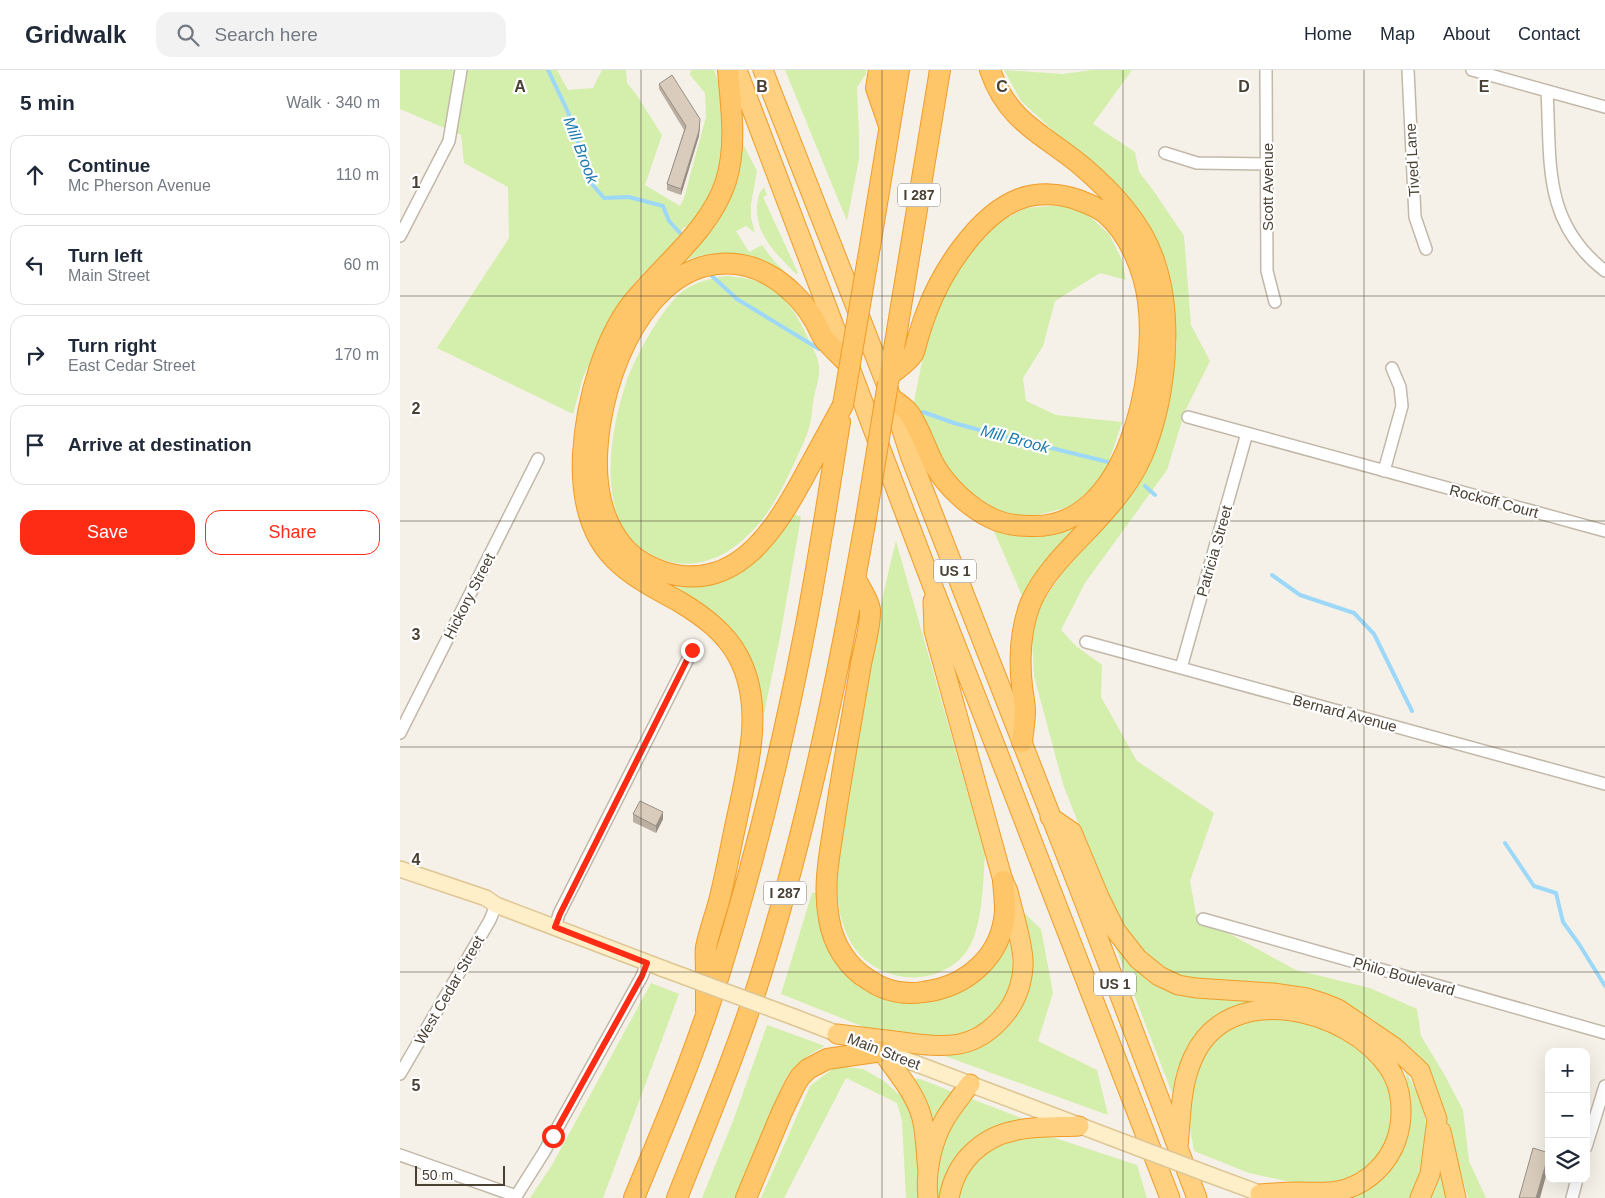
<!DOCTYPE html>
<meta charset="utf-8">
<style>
body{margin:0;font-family:Helvetica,sans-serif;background:#f2f2f3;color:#1f2937}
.controls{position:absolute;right:15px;bottom:15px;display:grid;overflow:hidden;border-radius:10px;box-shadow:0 5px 20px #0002}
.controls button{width:45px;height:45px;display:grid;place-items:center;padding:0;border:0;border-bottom:1px solid #e0e1e3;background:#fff;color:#1f2937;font:25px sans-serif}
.scale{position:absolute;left:15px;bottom:12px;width:90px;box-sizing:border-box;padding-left:5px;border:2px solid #4a4135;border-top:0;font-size:14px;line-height:18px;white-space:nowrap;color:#4a4135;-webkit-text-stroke:4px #fff;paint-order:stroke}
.stop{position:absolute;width:15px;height:15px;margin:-11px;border:4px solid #ff2c15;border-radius:50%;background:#fff}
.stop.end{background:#ff2c15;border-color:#fff;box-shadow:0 1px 5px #0008}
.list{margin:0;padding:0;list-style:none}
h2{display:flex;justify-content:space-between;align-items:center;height:65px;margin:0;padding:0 20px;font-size:21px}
h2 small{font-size:16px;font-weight:400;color:#747a83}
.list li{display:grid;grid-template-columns:32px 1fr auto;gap:15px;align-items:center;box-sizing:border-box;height:80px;margin:0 10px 10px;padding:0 10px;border:1px solid #e0e1e3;border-radius:15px}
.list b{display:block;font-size:19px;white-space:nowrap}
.list p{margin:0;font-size:16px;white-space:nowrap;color:#747a83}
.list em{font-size:16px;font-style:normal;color:#747a83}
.actions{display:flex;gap:10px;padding:15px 20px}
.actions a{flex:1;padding:11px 0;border:1px solid #ff2c15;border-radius:15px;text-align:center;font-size:18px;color:#ff2c15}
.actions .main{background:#ff2c15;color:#fff}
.icon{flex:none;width:28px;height:28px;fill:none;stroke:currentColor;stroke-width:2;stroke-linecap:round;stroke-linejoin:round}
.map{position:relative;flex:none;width:1205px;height:1128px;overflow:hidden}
header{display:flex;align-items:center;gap:30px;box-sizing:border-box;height:70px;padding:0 25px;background:#fff;border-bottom:1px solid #e0e1e3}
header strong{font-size:24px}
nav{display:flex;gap:28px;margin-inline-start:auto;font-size:18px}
.search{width:350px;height:45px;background:#f2f2f3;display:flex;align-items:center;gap:12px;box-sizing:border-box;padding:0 18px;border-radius:15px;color:#747a83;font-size:19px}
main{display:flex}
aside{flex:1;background:#fff}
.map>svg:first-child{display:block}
.green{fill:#d4eeac}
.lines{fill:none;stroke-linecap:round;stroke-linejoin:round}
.stream{stroke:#9ed8f8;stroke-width:4}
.minor-casing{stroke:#c2b8a9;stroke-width:14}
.secondary-casing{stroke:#dec694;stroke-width:18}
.trunk-casing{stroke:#ef9c29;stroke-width:21}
.motorway-casing{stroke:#ef9c29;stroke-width:22}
.minor{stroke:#fff;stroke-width:11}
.secondary{stroke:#ffefc8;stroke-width:15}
.trunk{stroke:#ffd080;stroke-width:19}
.motorway{stroke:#ffc569;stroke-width:20}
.secondary-bridge-casing{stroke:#dec694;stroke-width:18;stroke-linecap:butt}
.motorway-bridge-casing{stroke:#ef9c29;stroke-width:22;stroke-linecap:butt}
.secondary-bridge{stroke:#ffefc8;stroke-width:15}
.motorway-bridge{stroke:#ffc569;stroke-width:20}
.wall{fill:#bbafa2}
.shaded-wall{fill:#988f84}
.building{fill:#d9ccbc;stroke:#988f84}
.route{stroke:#ff2c15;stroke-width:6}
.grid{fill:none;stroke:#4a4135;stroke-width:1;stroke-opacity:0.55}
.labels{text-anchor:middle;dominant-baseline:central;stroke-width:4.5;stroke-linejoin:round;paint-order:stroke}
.shield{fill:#fff;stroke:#807a72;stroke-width:1}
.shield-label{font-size:14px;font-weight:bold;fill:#4a4135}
.street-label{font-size:15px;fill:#4a4135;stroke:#fff}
.water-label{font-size:16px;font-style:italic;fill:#207bb1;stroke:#fff}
.grid-label{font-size:16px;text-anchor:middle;font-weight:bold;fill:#4a4135;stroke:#fff;stroke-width:4.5;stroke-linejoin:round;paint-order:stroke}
</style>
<header>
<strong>Gridwalk</strong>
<div class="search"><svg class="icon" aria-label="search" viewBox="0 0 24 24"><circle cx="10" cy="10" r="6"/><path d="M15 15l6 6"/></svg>Search here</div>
<nav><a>Home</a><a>Map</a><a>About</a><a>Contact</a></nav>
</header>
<main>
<aside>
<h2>5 min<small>Walk · 340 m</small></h2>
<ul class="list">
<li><svg class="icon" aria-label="ahead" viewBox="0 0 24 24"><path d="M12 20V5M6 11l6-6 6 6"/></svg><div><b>Continue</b><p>Mc Pherson Avenue</p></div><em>110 m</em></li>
<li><svg class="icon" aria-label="left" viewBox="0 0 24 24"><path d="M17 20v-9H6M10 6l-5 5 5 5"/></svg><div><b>Turn left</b><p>Main Street</p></div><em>60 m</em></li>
<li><svg class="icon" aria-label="right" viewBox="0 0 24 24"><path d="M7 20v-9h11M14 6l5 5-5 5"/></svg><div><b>Turn right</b><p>East Cedar Street</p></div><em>170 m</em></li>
<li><svg class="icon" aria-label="arrive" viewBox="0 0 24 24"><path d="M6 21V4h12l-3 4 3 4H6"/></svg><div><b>Arrive at destination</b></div></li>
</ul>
<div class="actions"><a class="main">Save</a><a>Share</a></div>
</aside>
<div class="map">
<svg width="1205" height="1128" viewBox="0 0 1205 1128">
<rect width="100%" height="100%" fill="#f6f1e8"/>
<path class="green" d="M0 0H157L168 20 193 18 202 0H226L227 13 236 24 262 65 245 115 280 136 284 128 306 47 305 23 290 5 291 0H314L319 14 325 54 326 77 313 118 294 156 284 157 272 175 235 212 222 230 183 307 173 344 37 278 109 168 108 117 64 93 61 65 0 39Z
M385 0H466V4L457 17 459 65V89L447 151Z
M604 0 663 4 692 0H732L693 54 735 82 739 102 753 120 784 166 791 255 810 291 785 341 767 400 685 513 661 560 676 576 702 595 701 627 737 691 814 743 790 811 796 844 815 856 896 900 970 918 1017 939 1021 966 1044 1004 1063 1040 1069 1091 1086 1128H1068L1047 1055 1028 998 975 951 922 922 844 913 776 907 740 877 714 846 663 714 634 606 631 549 676 483 765 329 777 275 767 193 723 121 673 79 621 31Z
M342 72 357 101 351 134V148L355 163 346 156 336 161 349 182 362 175 374 191 409 225 415 240C402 226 389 211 374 198 356 182 310 179 288 190 283 193 277 197 272 201Z
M364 117 367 125 363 127 398 203 396 204C376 184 355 165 357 135 358 128 359 122 364 117Z
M676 134 709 164 722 190 726 210 700 203 655 231 643 276 623 308 626 331 656 345 722 352 705 404 673 436 634 446 604 444 557 413 524 360 514 332 523 286 537 228 582 162 625 138Z
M326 206C334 207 342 207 349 209 381 217 395 240 408 268 411 276 419 287 419 297 420 306 416 318 414 327 412 337 412 348 409 358 406 368 401 378 397 387 388 407 378 428 365 446 331 491 284 512 235 474 230 471 228 467 225 462 200 420 212 354 227 310 235 287 263 236 283 221 297 211 309 209 326 206Z
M394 444 401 447 380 567 356 682 349 592 253 509 302 513 382 457Z
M688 447 623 528 593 459 626 467 665 459Z
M496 471 585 784C583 812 583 865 563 886 537 914 493 914 464 889 452 879 443 859 440 843 438 836 438 828 437 821 431 758 449 696 461 634 472 580 482 525 496 471Z
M418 822 436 891 458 916 481 928 508 933 533 930 609 866 613 889 609 922 595 942 575 959 556 967H516L474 961 381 924 412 823Z
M621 840 641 859 653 923 638 971 697 1000 708 1045 531 981 591 970 612 952 625 930 631 904Z
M714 873 743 903 859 930 805 956 778 997 772 1023Z
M251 913 279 924 203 1128H130L152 1095Z
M869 946 896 949 949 969 971 987 987 1008 992 1029 993 1047 988 1068 980 1085 950 1111 905 1115 849 1103 794 1081C793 1073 790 1063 790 1055 786 1013 801 968 842 952 850 949 860 947 869 946Z
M367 955 425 976C407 986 397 992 385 1009L335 1128H302L333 1051Z
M436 996 463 999 484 1011 503 1028 512 1049 523 1128H506L502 1051 497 1033 446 1008 384 1128H361L410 1016Z
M1005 1000 1024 1035 1028 1088 1010 1128H932L966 1120 1000 1088 1011 1034Z
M511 1008 520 1009 553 1022 531 1071Z
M572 1029 637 1054 612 1055 542 1128H534L536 1097 544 1064 566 1030Z
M631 1065 655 1068 737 1095 747 1128H556L568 1097 594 1074Z
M1040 1081 1049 1128H1030L1031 1127Z"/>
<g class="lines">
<path class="stream" d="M148 0 168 42 192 114 204 128 229 127 263 136 269 151 280 163
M312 206 337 229 419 279
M523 342 554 353 587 362 708 392
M745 416 755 425
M872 505 900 525 954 543 974 564 1012 641
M1105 773 1134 816 1156 823 1163 852 1179 874 1205 916"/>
<g class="minor-casing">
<path id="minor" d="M866 0 867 201 875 232
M1008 0 1015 147 1026 179
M1072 0 1205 37
M1147 21C1151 93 1142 152 1205 201
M765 83 797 93 867 94
M0 166 49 71 61 0
M788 347 1205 461
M984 401 1002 336 1000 317 992 298
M686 572 1205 714
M781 598 847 363
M0 663 138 389
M803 849 1205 963
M155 857 159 844 292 581
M0 1004 90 850 96 835
M1186 1077 1205 1016
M0 1085 116 1126
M115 1128 144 1082 242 906 247 893
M1172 1128 1177 1109"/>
</g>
<g class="secondary-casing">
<path id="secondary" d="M0 799 86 828 96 835 264 899
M394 947 446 967
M480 980 723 1072
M805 1103 870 1127"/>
</g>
<g class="trunk-casing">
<path id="trunk" d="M337 0 533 517 598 683 770 1128
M363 0 492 329 511 388 684 831 797 1128
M650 747 672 762 699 827 716 861 738 889 759 906 778 915 796 918 873 923 907 928 923 933 938 939 994 977 1020 1001 1037 1049 1030 1104 1020 1128
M437 964C459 967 480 969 502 972 546 978 576 981 606 943 618 928 624 907 623 889 621 866 613 843 608 821L603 811 534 561 533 531
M482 981C496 1002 515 1022 522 1048 526 1065 526 1084 528 1102
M1041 1061 1056 1128
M778 1077C781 1048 780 1016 793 988 828 908 949 938 989 998 1003 1019 1004 1048 996 1071 988 1093 969 1112 946 1119 930 1124 914 1122 897 1122 885 1122 872 1123 860 1124
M528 1128C525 1102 532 1071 545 1049 552 1037 562 1025 570 1014
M549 1128C555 1092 582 1066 618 1060 637 1056 659 1057 679 1056"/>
</g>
<g class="motorway-casing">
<path id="motorway" d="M479 0 476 18 489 56
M590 0C608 53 644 64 683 97 712 122 741 152 754 190 774 248 766 329 742 386 734 404 723 420 710 435 684 467 648 494 631 532 620 559 619 589 622 617 623 625 625 633 625 641 625 651 623 662 622 672
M470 176 499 0
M490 305C497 299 508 292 513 284 515 281 516 275 517 271 520 261 523 251 527 241 542 201 578 145 619 129 638 122 662 123 681 131 689 134 698 138 705 143 729 163 744 200 748 231 758 304 728 461 630 456 616 456 603 454 591 448 569 437 547 417 535 396 526 380 520 358 509 343 505 338 498 333 492 329
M489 309 540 0
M443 335C431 357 419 379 407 401 378 455 338 525 264 502 245 496 228 485 217 468 207 453 200 432 198 413 190 343 227 220 302 197 324 191 347 193 367 204 386 214 404 232 414 250 418 256 420 263 424 269 432 278 442 287 450 296
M455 508C459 516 471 534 470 542 470 559 464 578 461 594 452 648 442 701 434 755 429 787 423 817 429 849 433 874 447 897 469 910 485 921 504 925 523 922 566 917 602 887 605 841 605 832 604 821 603 811
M306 941C306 927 306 913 306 899 306 892 305 884 306 877 309 862 315 846 319 831 326 804 331 775 337 748 348 695 365 636 338 586 325 562 303 546 280 532 260 521 238 510 221 495 188 467 181 425 183 384 186 333 204 263 239 225 269 190 312 156 326 111 337 75 331 37 328 0
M234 1128C264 1055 296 981 319 905 353 797 380 686 402 575 417 501 428 426 440 352
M277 1128C307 1052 339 976 363 898 409 750 439 600 466 448
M346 1128 382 1042 395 1015 400 1007 408 999 427 989 482 981"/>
</g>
<use href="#minor" class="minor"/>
<use href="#secondary" class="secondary"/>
<use href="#trunk" class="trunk"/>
<use href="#motorway" class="motorway"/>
<g class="secondary-bridge-casing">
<path id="secondary-bridge" d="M264 899 394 947
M723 1072 805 1103"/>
</g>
<g class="motorway-bridge-casing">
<path id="motorway-bridge" d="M443 335 470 176
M466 448 488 313"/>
</g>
<use href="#secondary-bridge" class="secondary-bridge"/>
<use href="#motorway-bridge" class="motorway-bridge"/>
</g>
<path class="wall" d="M259 14 300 55 299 66 281 125 267 120V114L284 60 259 19Z
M233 744 263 749 256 763 233 752Z"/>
<path class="shaded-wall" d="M300 49 299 66 281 125V119Z
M263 742V749L256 763V756Z
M1149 1084V1095L1140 1128H1136Z"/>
<path class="building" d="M272 5 300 49 299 61 281 119 267 114 286 56 259 14Z
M240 731 263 742 256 756 233 744Z
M1133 1078 1149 1083 1136 1128H1119Z"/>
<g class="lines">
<path class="route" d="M153 1066 242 906 247 893 155 857 160 844 292 580"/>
</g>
<path class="grid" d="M241 0V1128M482 0V1128M723 0V1128M964 0V1128M0 226H1205M0 451H1205M0 677H1205M0 902H1205"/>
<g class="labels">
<g class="shield">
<rect x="498" y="113.5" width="42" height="23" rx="4"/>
<rect x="534" y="489.5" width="42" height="23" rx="4"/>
<rect x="364" y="811.5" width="42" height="23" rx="4"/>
<rect x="694" y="902.5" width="42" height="23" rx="4"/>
</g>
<g class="shield-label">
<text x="519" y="125">I 287</text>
<text x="555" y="501">US 1</text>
<text x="385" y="823">I 287</text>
<text x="715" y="914">US 1</text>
</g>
<g class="street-label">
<text transform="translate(1012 90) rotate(-93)">Tived Lane</text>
<text transform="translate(867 117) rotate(-90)">Scott Avenue</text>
<text transform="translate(1094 431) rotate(15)">Rockoff Court</text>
<text transform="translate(814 481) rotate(-74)">Patricia Street</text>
<text transform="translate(69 526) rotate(-63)">Hickory Street</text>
<text transform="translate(945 643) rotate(15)">Bernard Avenue</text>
<text transform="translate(1004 906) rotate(16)">Philo Boulevard</text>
<text transform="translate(49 920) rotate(-60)">West Cedar Street</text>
<text transform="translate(484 981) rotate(21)">Main Street</text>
</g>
<g class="water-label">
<text transform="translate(181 80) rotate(69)">Mill Brook</text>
<text transform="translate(615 369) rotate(15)">Mill Brook</text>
</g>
</g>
<g class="grid-label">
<text x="120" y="22">A</text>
<text x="362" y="22">B</text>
<text x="602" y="22">C</text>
<text x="844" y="22">D</text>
<text x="1084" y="22">E</text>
<text x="16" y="118">1</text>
<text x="16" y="344">2</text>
<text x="16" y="570">3</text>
<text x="16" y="795">4</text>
<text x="16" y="1021">5</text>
</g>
</svg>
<div class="controls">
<button>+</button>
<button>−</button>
<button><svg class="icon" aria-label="layers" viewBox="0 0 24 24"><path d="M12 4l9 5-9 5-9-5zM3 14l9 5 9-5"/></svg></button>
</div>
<div class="scale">50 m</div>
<div class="stop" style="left:153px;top:1066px"></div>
<div class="stop end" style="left:292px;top:580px"></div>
</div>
</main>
